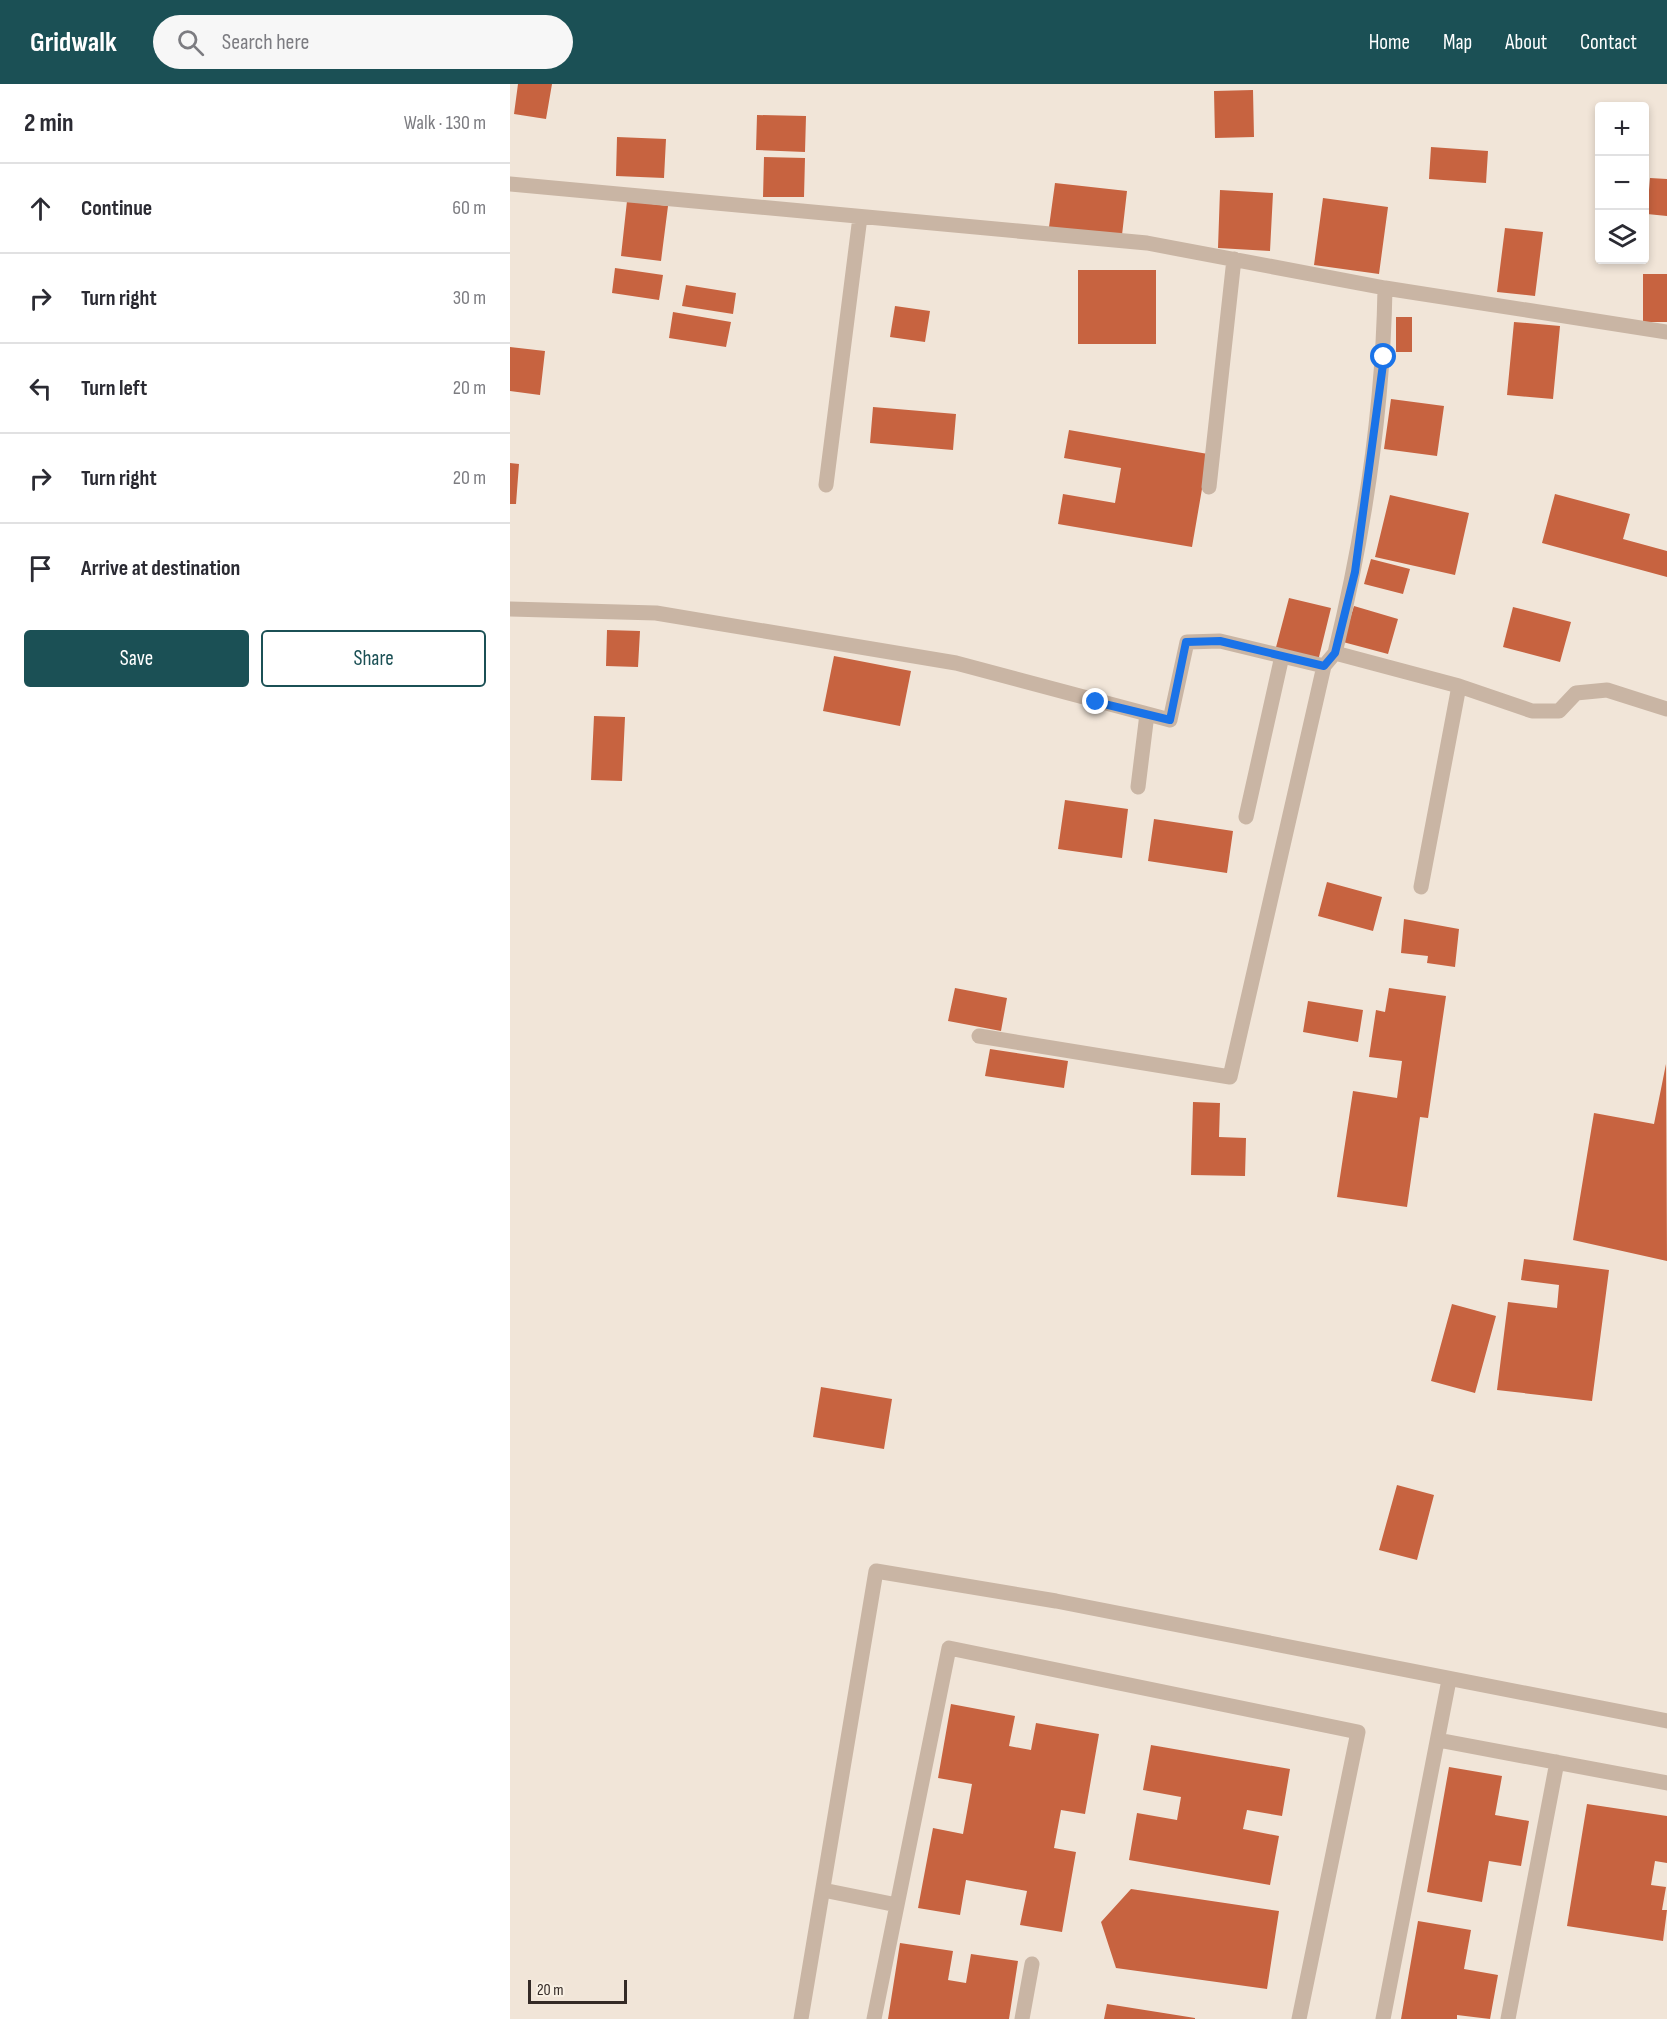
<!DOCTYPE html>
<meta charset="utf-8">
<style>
body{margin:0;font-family:"Sofia Sans Condensed",sans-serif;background:#f7f7f7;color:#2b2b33}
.controls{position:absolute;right:18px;top:18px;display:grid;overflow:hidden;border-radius:6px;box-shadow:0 3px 9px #0003}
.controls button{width:54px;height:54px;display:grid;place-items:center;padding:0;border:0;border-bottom:2px solid #e1e1e2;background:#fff;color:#2b2b33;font:30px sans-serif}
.scale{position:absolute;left:18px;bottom:15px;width:99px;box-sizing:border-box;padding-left:6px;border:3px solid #342a26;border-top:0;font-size:16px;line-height:21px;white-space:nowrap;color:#342a26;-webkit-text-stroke:4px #f9f0e4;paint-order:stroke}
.stop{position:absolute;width:18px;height:18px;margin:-14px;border:4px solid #1a73e8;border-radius:50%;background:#fff}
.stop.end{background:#1a73e8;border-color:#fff;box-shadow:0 2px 6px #0008}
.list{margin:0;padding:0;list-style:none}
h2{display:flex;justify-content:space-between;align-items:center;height:78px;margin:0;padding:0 24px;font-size:26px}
h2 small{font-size:20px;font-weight:400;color:#7c7c81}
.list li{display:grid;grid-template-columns:39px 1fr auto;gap:18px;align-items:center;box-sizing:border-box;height:90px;padding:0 24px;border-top:2px solid #e1e1e2}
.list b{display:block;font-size:22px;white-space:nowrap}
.list em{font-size:20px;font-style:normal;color:#7c7c81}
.actions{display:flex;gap:12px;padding:18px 24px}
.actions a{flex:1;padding:14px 0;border:2px solid #1b5055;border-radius:6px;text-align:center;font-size:21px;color:#1b5055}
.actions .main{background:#1b5055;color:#fff}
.icon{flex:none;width:33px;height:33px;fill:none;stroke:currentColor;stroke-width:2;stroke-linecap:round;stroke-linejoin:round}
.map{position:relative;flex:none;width:1157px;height:1935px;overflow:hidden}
header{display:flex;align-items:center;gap:36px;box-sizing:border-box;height:84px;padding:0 30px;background:#1b5055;color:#fff}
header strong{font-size:28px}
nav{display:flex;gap:33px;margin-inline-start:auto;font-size:21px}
.search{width:420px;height:54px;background:#f7f7f7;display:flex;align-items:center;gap:15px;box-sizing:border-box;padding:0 21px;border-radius:33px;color:#7c7c81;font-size:22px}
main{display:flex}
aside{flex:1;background:#fff}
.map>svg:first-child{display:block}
.building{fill:#c76340}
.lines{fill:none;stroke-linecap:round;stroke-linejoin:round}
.minor{stroke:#c9b5a4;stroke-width:15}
.route{stroke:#1a73e8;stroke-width:8}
</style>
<header>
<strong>Gridwalk</strong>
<div class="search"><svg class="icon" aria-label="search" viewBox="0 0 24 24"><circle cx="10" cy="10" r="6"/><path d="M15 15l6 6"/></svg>Search here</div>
<nav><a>Home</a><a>Map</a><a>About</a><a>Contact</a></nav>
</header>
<main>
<aside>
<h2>2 min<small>Walk · 130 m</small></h2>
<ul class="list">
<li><svg class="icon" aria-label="ahead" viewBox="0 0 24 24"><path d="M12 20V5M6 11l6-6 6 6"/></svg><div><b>Continue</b></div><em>60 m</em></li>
<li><svg class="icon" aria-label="right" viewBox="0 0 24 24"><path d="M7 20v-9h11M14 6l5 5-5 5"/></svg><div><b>Turn right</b></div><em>30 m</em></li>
<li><svg class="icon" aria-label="left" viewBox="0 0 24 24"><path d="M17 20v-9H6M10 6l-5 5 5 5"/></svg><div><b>Turn left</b></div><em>20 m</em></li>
<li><svg class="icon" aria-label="right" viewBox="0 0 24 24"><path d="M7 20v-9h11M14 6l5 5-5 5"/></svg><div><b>Turn right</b></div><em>20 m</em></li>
<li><svg class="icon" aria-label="arrive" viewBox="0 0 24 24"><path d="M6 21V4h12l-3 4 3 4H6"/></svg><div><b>Arrive at destination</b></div></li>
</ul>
<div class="actions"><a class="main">Save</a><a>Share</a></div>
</aside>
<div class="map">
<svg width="1157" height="1935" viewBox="0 0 1157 1935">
<rect width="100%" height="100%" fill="#f1e5d8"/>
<path class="building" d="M8 0H42L36 35 4 30Z
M743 6 744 53 705 54 704 7Z
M247 31 296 32 295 68 246 66Z
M107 53 156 55 154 94 106 92Z
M921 63 978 67 976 99 919 95Z
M254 73 295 74 294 113H253Z
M1140 94 1157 95V132L1137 130Z
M545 99 617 107 612 151 539 143Z
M710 106 763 109 760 167 708 164Z
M813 114 878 123 869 190 804 181Z
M117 117 158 122 151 177 111 172Z
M995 144 1033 148 1025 212 987 208Z
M105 184 153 191 149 216 102 209Z
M568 186H646V260H568Z
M1133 190H1157V238H1133Z
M176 201 226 209 223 230 172 222Z
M385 222 420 227 415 258 380 253Z
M163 228 221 238 216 263 159 254Z
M886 233H902V268H886Z
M1004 238 1050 242 1043 315 997 311Z
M0 263 35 267 30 311 0 307Z
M881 315 934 322 927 372 874 365Z
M363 323 446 330 443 366 360 359Z
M559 346 698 370 682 463 548 440 553 410 605 419 611 384 554 374Z
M0 379 9 380 6 420H0Z
M1045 410 1120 430 1113 455 1157 467V493L1032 459Z
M880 411 959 429 945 491 865 473Z
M861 475 900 485 893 510 854 500Z
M779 514 821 524 808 577 765 567Z
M844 522 888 535 878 570 833 558Z
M1003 523 1061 538 1050 578 993 563Z
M97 546 130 547 128 583 96 582Z
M324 572 401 587 390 642 313 627Z
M84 632 115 633 112 697 81 696Z
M555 716 618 725 612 774 548 765Z
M644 735 723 747 717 789 638 777Z
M817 798 872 813 863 847 808 832Z
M894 835 949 845 945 883 917 879 918 872 891 869Z
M445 904 497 914 491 947 438 937Z
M879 904 936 912 918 1034 910 1033 897 1123 827 1113 843 1007 887 1014 892 977 859 973 866 926 875 928Z
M798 917 853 926 848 958 793 948Z
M480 965 558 977 554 1004 475 992Z
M1156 980 1157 1177 1063 1156 1084 1029 1144 1040Z
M683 1018 710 1019 709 1053 736 1054 735 1092 681 1091Z
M1014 1175 1099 1186 1082 1317 987 1306 998 1218 1047 1224 1049 1201 1011 1196Z
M942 1220 986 1232 965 1309 921 1297Z
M311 1303 382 1315 374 1365 303 1353Z
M887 1401 924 1411 907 1476 869 1466Z
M441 1620 505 1632 499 1662 521 1666 526 1639 589 1650 575 1730 551 1726 544 1764 566 1768 552 1848 510 1841 517 1807 456 1796 450 1831 408 1824 423 1744 453 1750 462 1700 428 1694Z
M641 1661 780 1685 772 1732 737 1726 733 1745 769 1752 760 1801 619 1776 627 1729 667 1736 671 1713 633 1706Z
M939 1683 992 1692 985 1731 1019 1737 1011 1782 979 1777 972 1818 917 1808Z
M1077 1720 1157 1732V1779L1145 1777 1141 1801 1156 1803 1152 1826H1157L1153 1857 1057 1842Z
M621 1805 769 1827 757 1905 606 1884 591 1838Z
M908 1837 961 1846 954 1885 988 1891 980 1935 947 1931V1935H891Z
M390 1859 443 1867 438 1896 456 1899 461 1870 508 1877 499 1935H378Z
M597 1920 685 1934V1935H594Z"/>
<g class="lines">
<path class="minor" d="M0 100 637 159 875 204
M316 401 350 133
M699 403 724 175
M0 525 146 529 446 579 660 636 677 558 710 557 814 582 825 569 949 602 1022 627H1049L1066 609 1097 606 1157 625
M825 569C854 450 873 327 875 204L1157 248
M628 703 637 630
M736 733 772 572
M911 803 949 602
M469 952 720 993 814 582
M928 1656 1157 1699
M313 1806 387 1821
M291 1935 366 1487 546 1517 1157 1637
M364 1935 439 1564 848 1648 789 1935
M512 1935 522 1880
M873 1935 939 1596
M998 1935 1047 1678"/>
</g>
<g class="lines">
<path class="route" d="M586 618 660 636 676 558 710 557 814 582 825 569 845 488 874 273"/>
</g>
</svg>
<div class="controls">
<button>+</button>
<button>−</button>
<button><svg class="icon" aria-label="layers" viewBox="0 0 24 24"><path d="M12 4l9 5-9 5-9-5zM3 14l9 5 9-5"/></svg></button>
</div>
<div class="scale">20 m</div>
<div class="stop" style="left:874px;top:273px"></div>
<div class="stop end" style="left:586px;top:618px"></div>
</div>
</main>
